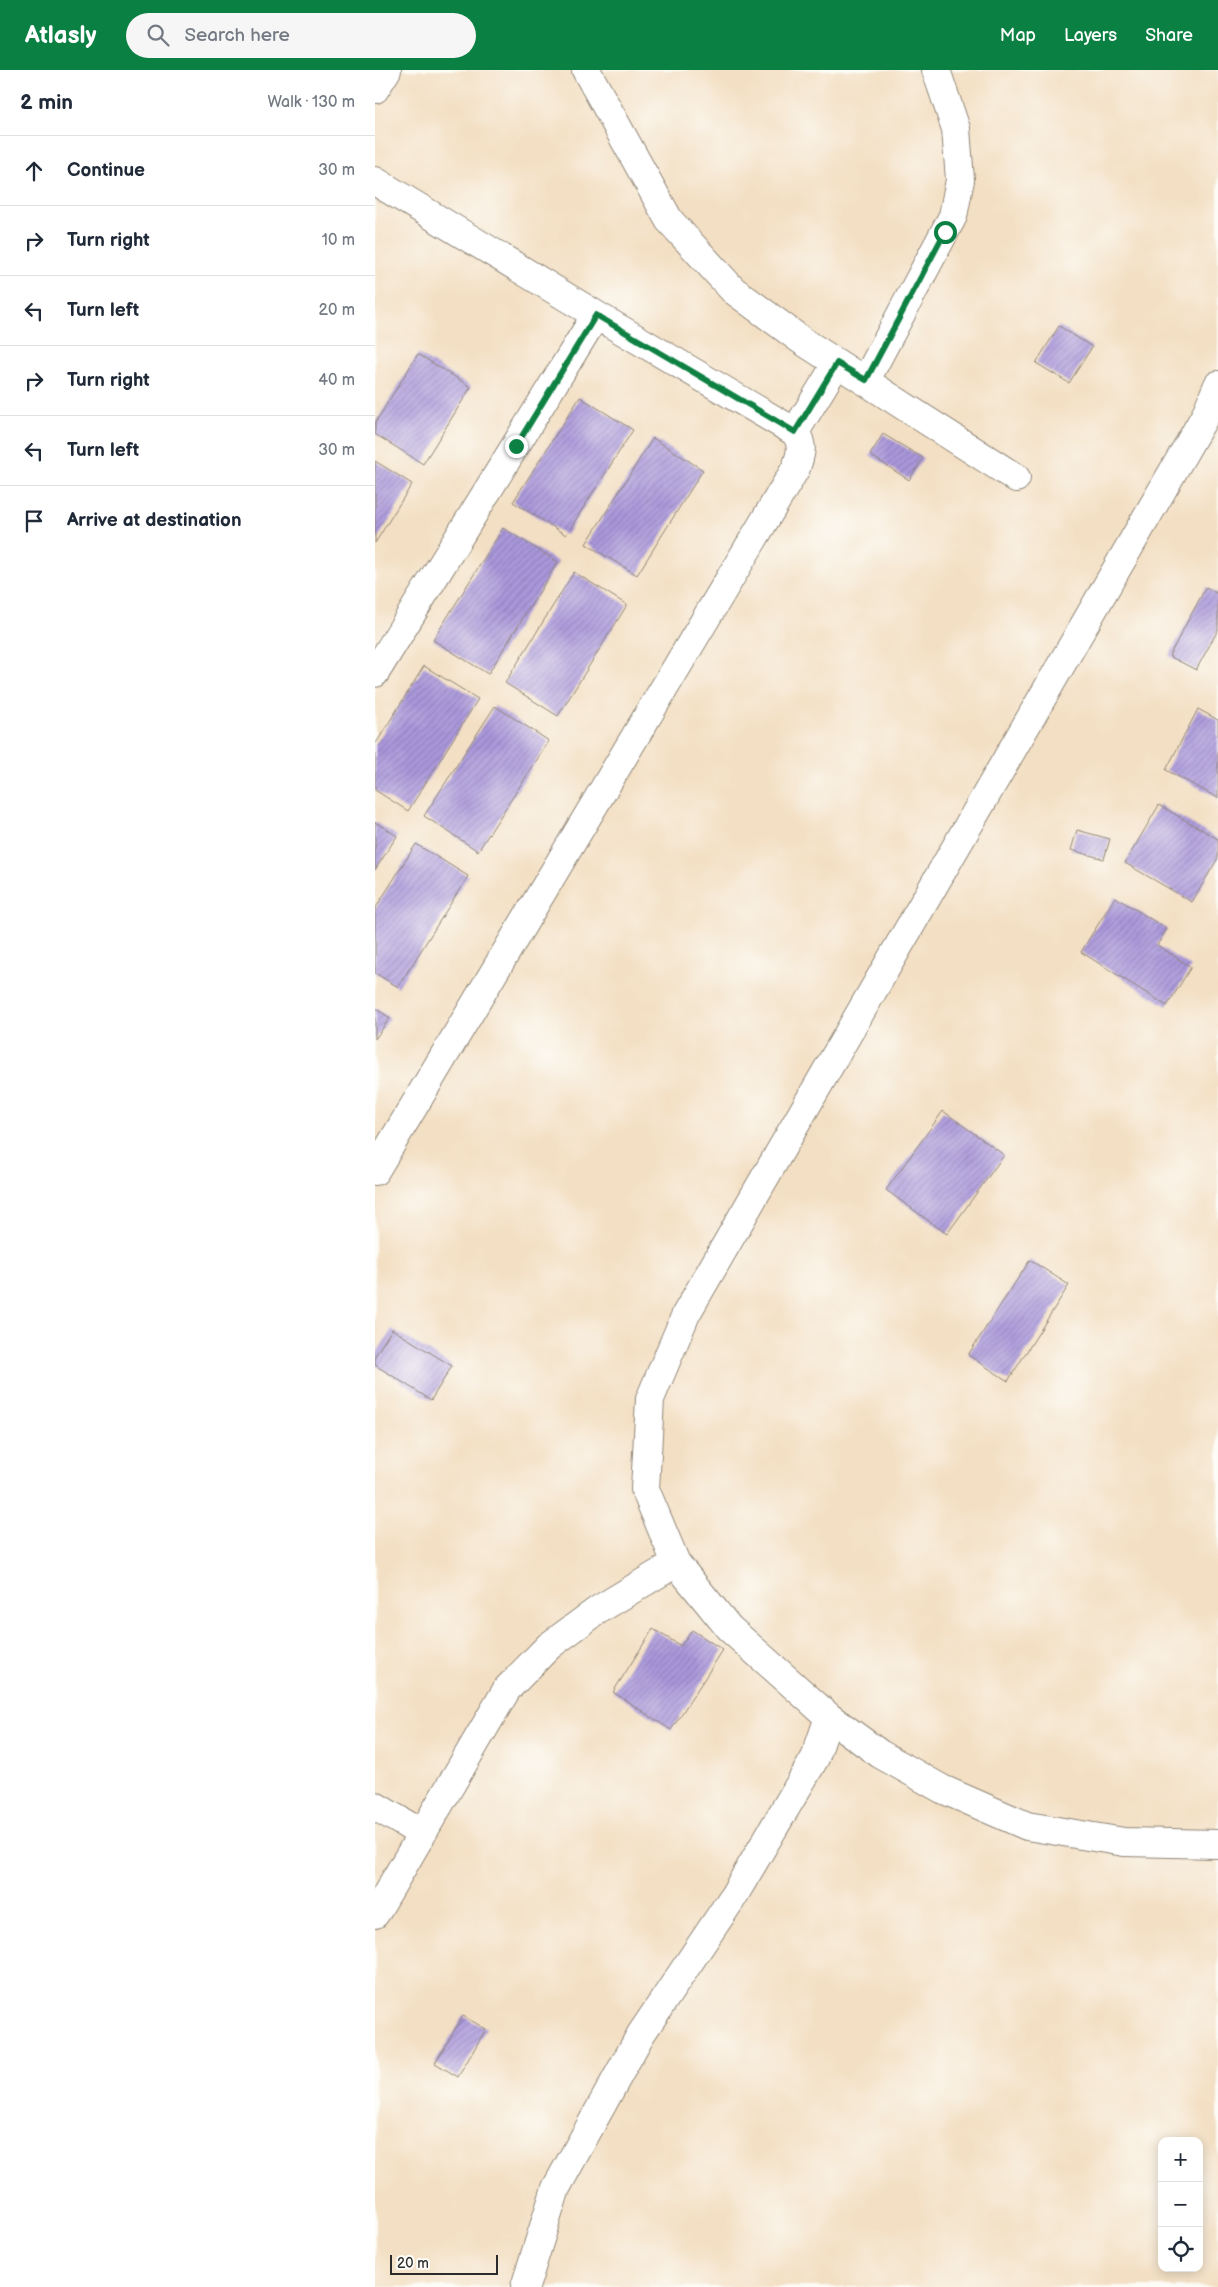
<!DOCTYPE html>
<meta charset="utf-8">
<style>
body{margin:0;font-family:"Balsamiq Sans",sans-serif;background:#f6f6f7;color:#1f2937}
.controls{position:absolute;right:15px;bottom:15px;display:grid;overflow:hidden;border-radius:10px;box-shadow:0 2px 12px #0003}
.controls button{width:45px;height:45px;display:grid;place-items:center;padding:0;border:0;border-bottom:1px solid #e0e1e3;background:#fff;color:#1f2937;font:25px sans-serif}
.scale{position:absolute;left:15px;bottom:12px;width:108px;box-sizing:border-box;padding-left:5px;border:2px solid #2b2b2b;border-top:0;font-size:14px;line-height:18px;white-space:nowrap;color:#2b2b2b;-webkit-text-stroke:4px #fdfcf7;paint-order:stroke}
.stop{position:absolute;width:15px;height:15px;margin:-11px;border:4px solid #0b8043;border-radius:50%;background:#fff}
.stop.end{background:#0b8043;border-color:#fff;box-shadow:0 1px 5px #0008}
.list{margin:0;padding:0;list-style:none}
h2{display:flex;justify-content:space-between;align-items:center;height:65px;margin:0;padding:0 20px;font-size:21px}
h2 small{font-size:16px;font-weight:400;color:#747a83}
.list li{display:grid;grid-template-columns:32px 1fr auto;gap:15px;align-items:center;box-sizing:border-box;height:70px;padding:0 20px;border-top:1px solid #e0e1e3}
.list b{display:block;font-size:19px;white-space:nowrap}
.list em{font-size:16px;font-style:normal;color:#747a83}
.icon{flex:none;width:28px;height:28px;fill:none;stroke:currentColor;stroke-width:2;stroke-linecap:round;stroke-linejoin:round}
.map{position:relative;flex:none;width:843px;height:2217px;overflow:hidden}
header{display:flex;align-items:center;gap:30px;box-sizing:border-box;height:70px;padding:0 25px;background:#0b8043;color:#fff}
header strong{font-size:24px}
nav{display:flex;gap:28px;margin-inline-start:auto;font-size:18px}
.search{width:350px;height:45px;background:#f6f6f7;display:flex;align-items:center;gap:12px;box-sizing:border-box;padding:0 18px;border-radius:28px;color:#747a83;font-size:19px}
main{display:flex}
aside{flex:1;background:#fff}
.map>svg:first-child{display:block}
.building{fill:url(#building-hatch)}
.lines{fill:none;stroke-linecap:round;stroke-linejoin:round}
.minor-casing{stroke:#8f8577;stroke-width:30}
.minor{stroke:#fff;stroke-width:28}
.route{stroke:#0b8043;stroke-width:6}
</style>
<header>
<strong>Atlasly</strong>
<div class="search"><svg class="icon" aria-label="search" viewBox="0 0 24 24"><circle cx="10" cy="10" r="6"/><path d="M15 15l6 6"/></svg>Search here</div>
<nav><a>Map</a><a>Layers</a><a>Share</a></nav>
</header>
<main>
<aside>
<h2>2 min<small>Walk · 130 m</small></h2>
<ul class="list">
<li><svg class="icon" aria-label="ahead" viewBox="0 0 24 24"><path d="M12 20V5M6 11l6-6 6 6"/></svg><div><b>Continue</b></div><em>30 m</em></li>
<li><svg class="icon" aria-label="right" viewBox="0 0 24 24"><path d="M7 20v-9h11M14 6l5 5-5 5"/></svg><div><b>Turn right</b></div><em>10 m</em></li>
<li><svg class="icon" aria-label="left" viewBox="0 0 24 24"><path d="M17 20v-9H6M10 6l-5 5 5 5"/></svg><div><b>Turn left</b></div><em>20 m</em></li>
<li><svg class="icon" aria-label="right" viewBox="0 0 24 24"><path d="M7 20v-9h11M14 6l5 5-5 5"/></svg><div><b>Turn right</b></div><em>40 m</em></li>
<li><svg class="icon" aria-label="left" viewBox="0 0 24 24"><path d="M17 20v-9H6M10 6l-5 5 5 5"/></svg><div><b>Turn left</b></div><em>30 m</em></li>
<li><svg class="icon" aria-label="arrive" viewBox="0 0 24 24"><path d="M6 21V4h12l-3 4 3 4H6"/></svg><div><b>Arrive at destination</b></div></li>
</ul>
</aside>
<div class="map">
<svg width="843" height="2217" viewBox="0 0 843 2217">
<defs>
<pattern id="building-hatch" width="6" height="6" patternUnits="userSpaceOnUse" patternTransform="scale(1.25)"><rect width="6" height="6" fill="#aa98dc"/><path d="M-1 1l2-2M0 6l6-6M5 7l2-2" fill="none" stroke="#8b7cb3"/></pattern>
</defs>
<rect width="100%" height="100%" fill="#fdfcf7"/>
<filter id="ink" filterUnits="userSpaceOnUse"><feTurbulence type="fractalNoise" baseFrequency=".02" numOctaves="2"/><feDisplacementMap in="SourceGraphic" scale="10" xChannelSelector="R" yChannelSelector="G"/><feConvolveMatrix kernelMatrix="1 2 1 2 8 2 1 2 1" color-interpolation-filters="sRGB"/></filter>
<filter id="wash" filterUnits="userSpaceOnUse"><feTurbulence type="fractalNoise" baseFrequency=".0096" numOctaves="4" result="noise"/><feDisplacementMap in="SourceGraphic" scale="20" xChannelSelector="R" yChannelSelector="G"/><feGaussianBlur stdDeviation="1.12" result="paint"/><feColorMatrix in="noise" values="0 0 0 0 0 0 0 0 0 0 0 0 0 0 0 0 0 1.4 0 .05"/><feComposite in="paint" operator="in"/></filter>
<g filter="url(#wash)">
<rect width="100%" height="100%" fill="#f3dfc3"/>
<g id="blocks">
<path class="building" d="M684 256 717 277 694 313 661 293Z
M43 284 96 317 48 394 0 364V353Z
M205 327 258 360 191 465 138 432Z
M508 364 548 388 534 410 495 385Z
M278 368 328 400 262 505 211 474Z
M0 391 37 414 0 473Z
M128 458 183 492 113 604 58 570Z
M199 502 252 535 183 646 130 613Z
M831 517 843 524V560L821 600 794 586Z
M49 596 103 629 33 741 0 720V675Z
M120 636 174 671 103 781 49 746Z
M823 639 843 650V728L791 700Z
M784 735 843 769V788L817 832 750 793Z
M0 752 22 766 0 800Z
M702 760 735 769 729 789 696 780Z
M41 774 93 806 23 917 0 903V839Z
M740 827 792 859 782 875 816 897 792 936 706 882Z
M0 938 15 948 0 969Z
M568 1041 629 1085 572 1164 511 1120Z
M655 1190 694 1215 633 1311 593 1285Z
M17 1259 77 1296 56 1330 0 1295V1286Z
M278 1559 306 1576 317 1560 348 1580 296 1660 238 1622Z
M88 1946 111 1959 83 2007 60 1993Z"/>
</g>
</g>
<g filter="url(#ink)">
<use href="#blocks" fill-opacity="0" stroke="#8f8577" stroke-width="1"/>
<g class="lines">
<g class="minor-casing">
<path id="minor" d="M211 0 294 150 358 220 426 270 641 408
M0 19 12 0
M0 111 221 245 420 362C429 376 426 383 421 398L0 1101
M491 310 578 146 585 110 581 59 561 0
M843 315 830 346 311 1244 275 1329 270 1419 301 1493 354 1558 454 1647 505 1684 567 1719 652 1756 749 1772 843 1774
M420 362 462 293
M0 603 221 245
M0 1736 46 1763
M0 1844 132 1619 174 1576 223 1540 301 1493
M150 2217 181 2118 266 1964 358 1827 440 1688 454 1647"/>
</g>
<use href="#minor" class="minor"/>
</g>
</g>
<g class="lines" filter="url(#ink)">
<path class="route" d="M141 376 221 245 420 362 462 293 491 310 570 162"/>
</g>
</svg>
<div class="controls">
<button>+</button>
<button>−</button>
<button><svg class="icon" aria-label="locate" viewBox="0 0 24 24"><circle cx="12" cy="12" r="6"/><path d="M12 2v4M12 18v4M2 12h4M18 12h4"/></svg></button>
</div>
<div class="scale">20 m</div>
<div class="stop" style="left:570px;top:162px"></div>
<div class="stop end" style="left:141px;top:376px"></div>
</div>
</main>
